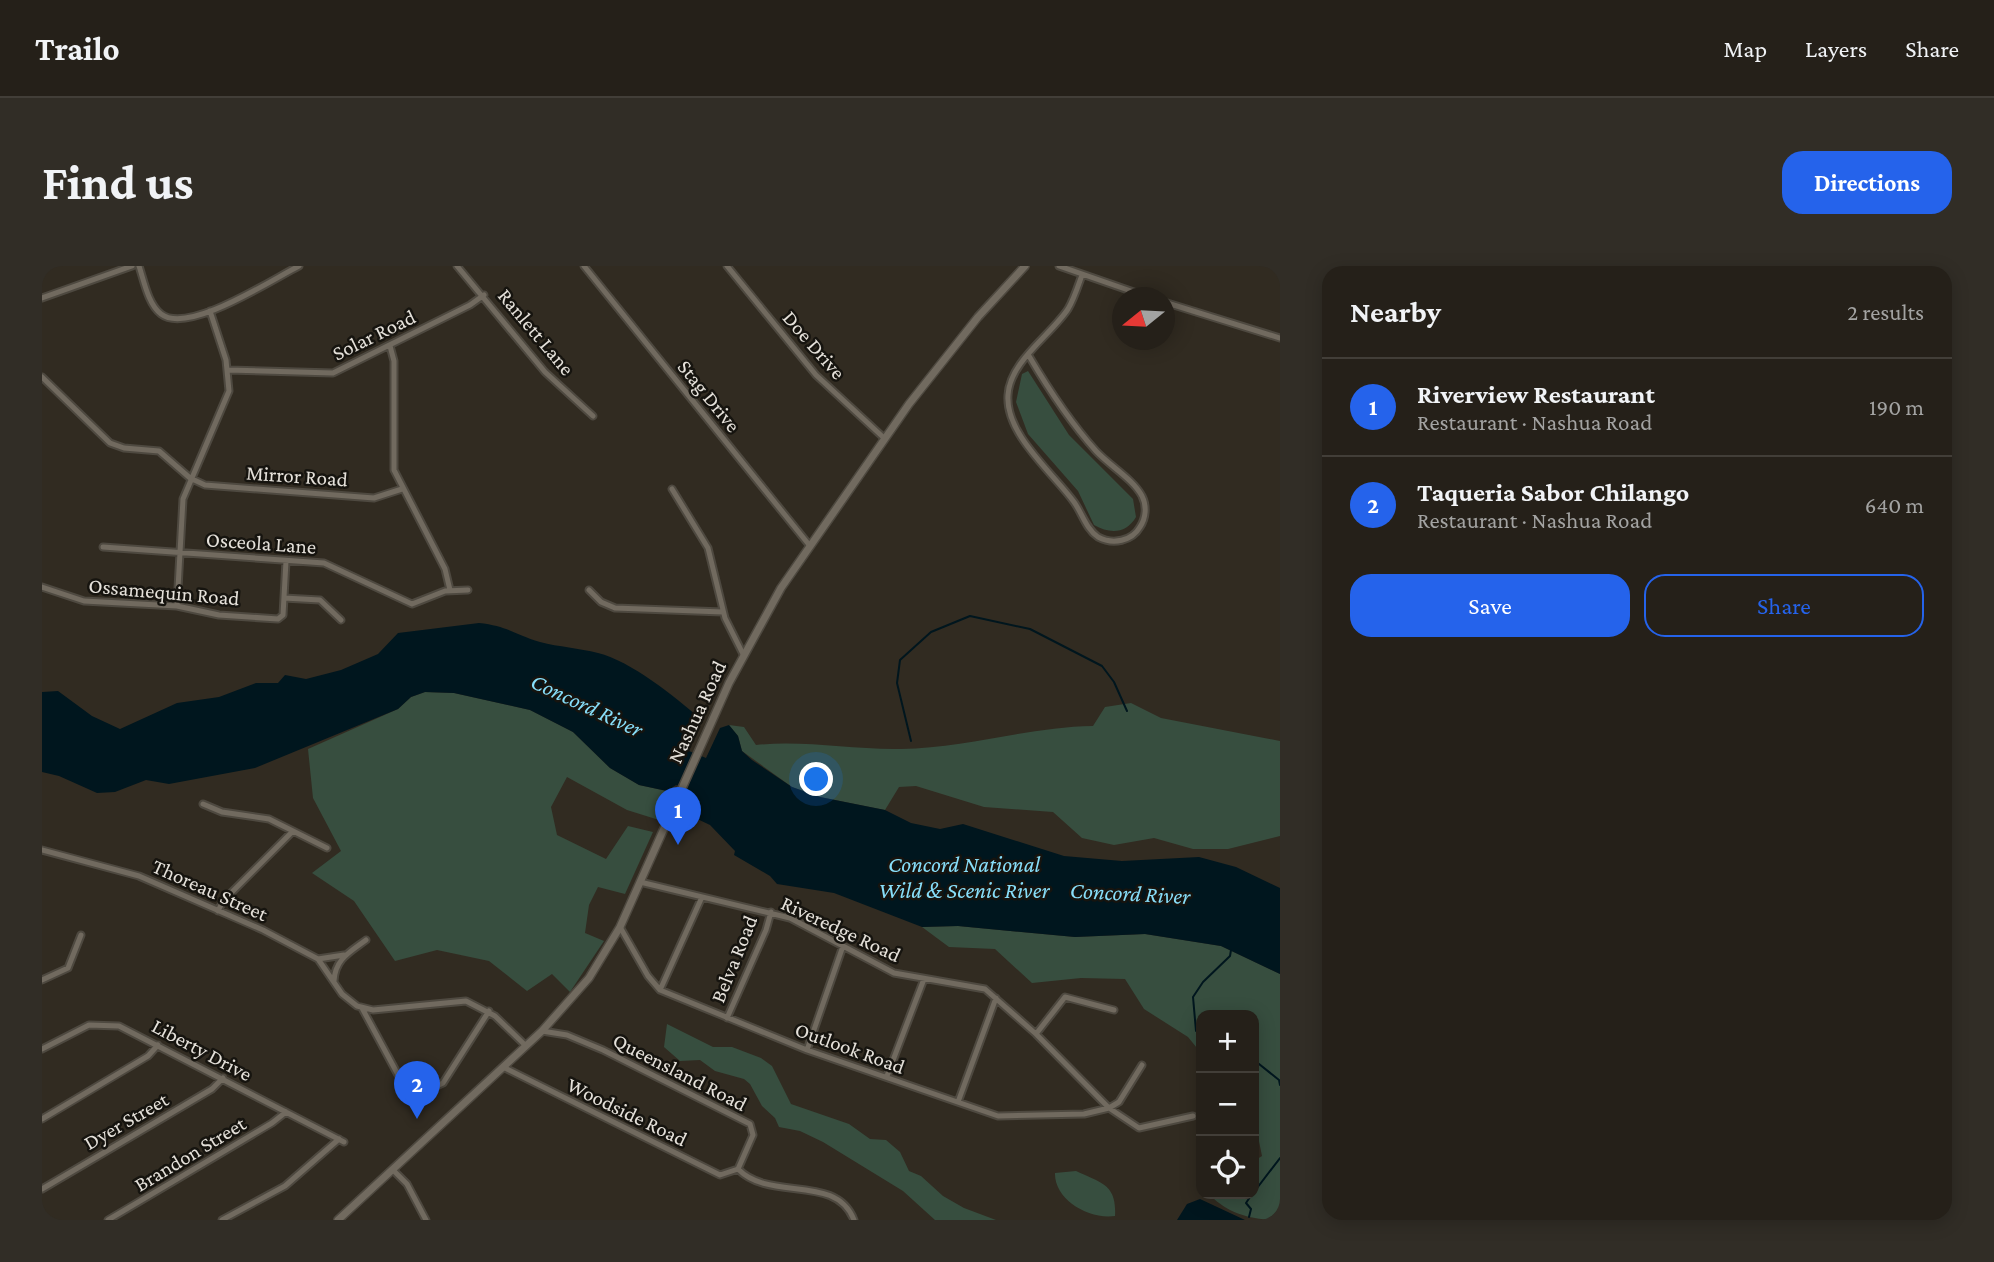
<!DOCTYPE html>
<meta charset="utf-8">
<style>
body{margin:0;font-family:"Crimson Pro",serif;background:#312d26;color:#f1f3f6}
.controls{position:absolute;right:21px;bottom:21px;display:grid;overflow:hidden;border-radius:14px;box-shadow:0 4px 18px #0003}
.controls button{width:63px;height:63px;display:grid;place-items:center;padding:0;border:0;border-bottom:2px solid #423e38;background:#252019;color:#f1f3f6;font:35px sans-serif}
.compass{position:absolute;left:1070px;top:21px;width:63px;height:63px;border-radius:50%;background:#252019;box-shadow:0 4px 18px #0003;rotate:252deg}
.you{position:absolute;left:775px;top:514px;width:24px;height:24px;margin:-18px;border:5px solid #fff;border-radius:50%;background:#1a73e8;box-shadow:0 0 0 10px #1a73e833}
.badge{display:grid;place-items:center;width:46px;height:46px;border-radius:50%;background:#2563eb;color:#fff;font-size:23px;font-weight:700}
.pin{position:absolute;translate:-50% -58px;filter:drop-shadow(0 2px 4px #0008)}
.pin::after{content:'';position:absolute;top:37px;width:24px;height:21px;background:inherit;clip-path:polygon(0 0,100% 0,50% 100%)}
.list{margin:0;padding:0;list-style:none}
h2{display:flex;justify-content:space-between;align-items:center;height:91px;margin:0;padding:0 28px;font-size:30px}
h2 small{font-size:23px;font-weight:400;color:#a3a3a2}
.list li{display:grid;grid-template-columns:46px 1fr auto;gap:21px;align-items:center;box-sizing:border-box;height:98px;padding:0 28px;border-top:2px solid #423e38}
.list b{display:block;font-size:26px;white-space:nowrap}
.list p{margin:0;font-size:23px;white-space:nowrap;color:#a3a3a2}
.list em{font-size:23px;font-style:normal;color:#a3a3a2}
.actions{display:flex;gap:14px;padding:21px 28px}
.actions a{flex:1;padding:16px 0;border:2px solid #2563eb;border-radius:21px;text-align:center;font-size:24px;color:#2563eb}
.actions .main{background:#2563eb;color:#fff}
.icon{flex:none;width:38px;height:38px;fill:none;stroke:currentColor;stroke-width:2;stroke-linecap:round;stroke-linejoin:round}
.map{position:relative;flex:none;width:1238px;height:954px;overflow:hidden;border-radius:21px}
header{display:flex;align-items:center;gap:42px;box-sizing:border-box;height:98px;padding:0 35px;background:#252019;border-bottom:2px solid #423e38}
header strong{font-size:33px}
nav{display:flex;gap:38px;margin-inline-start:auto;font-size:24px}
.intro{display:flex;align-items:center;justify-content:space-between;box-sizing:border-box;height:168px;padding:0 42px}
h1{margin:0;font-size:49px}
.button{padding:18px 32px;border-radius:21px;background:#2563eb;color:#fff;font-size:24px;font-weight:700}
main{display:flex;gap:42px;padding:0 42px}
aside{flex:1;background:#252019;border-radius:21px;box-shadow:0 4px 18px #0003}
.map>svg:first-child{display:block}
.green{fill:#374e3f}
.water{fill:#00161e}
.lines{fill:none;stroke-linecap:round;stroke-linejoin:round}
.stream{stroke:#00161e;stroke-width:2}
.minor-casing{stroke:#4e4940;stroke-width:9}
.secondary-casing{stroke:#4e4940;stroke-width:10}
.minor{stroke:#716a5f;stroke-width:5}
.secondary{stroke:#716a5f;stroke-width:7}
.labels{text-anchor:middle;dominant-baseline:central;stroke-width:5;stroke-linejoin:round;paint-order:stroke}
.street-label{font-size:21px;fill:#e5e1da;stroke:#16140f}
.water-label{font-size:23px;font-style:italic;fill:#87def9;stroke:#16140f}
</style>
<header>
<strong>Trailo</strong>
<nav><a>Map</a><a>Layers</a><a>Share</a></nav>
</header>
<div class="intro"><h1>Find us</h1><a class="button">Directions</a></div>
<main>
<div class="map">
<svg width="1238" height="954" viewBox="0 0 1238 954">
<rect width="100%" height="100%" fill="#312b21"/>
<path class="green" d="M986 105 1027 169 1091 233 1094 251C1084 268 1068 268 1052 259L1036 225 986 168 974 136 980 108Z
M383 426 412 427 488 444 531 466 568 502 597 519 625 525 617 554 585 544 525 511 509 541 515 569 564 593 586 560 611 566 583 628 556 621 547 639 543 667 562 675 528 726 510 708 485 725 447 695 395 684 353 695 312 635 270 607 299 585 271 532 266 483 356 443 369 431Z
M1089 437 1119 452 1238 475V570L1186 583H1151L1112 572 1072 579 1040 572 1011 546 942 541 874 520 857 521 843 544 778 531 750 521 700 485 696 470 687 459 702 461 714 479C763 474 810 484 859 483 924 482 986 461 1051 460L1063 441Z
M916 660 1033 671 1103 668 1179 680 1238 708V954C1212 954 1187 949 1168 929L1212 928V895L1220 890 1212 851V749H1159V787L1146 771 1102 743 1083 713 1039 712 990 717 953 683 907 681 880 661Z
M625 758 671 781H690L719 792 730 800 749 838 807 858 828 873 844 874 858 886 867 905 879 910 901 930 922 942 954 954H893L861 925 781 876 758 865 737 861 733 852 720 840 708 818 702 813 673 805 658 794 638 795 622 781Z
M1034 905C1059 917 1075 918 1073 950 1046 954 1012 933 1013 907Z"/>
<path class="water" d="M437 357C466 360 473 369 498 376 517 381 537 382 556 387 589 395 633 431 659 453L647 485 664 492 678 462 687 459 696 470 700 485 710 494 750 521 778 531 843 544 869 557 898 563 921 558 1022 590 1080 595 1157 591 1194 601 1238 622V708L1179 680 1103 668 1033 671 916 660 880 661 792 627 735 618 728 610 692 589 693 585 668 559 649 550 645 522 634 519 625 525 597 519 568 502 531 466 488 444 412 427 383 426 369 431 356 443 213 502 127 518 104 514 73 526 55 527 17 510 0 506V426L16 425 50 450 78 463 135 437 177 431 214 417H236L243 409 264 413 299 404 336 388 356 367Z
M1158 933 1203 954H1135L1145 938Z"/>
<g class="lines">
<path class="stream" d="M869 475 855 417 858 394 889 366 928 350 988 363 1060 400 1072 416 1085 445
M1159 766 1154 765 1151 731 1161 716 1188 690 1189 684
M1212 794 1237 814 1238 819
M1212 926 1238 892
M1207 951 1209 943 1204 937 1210 928"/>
<g class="minor-casing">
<path id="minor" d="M97 0C102 15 106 38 119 48 146 69 229 14 257 0
M415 0 503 106 551 150
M542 0 768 280
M685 0 774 109 842 172
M1017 0 1109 32
M0 32 90 0
M1122 36 1238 72
M348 80 352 95V204L403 303 408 324
M987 90C1007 124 1028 156 1054 185 1068 200 1091 213 1100 230 1105 240 1104 252 1098 261 1090 275 1071 279 1056 271 1044 263 1040 247 1032 236 1011 207 963 168 966 129 968 95 1008 70 1026 43 1032 33 1036 20 1040 9
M186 104 291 107 428 39 442 29
M0 111 68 177 82 182 117 185 148 212 163 219 332 232 360 223
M630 223 666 282 683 352 701 388
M61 281 282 297 370 338 403 325 426 324
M0 321 42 335 135 340 177 349 236 353 241 349 244 295
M547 324 559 336 573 342 681 346
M242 332 278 334 299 354
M135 340 141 233 187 125 184 94 168 45
M161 538 180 546 227 553 285 582
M0 584 97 610 221 664 276 693 300 728 315 740 331 744 424 735 453 750 484 780
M598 616 748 652 852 707 943 723 994 768 1067 842 1097 862 1151 850
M176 645 181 635 250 566
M578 661 606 710 618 724 765 784 956 850 1042 848 1067 842 1077 836 1100 799
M276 693 302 689
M0 714 26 702 39 669
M292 715C293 693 308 686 324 674
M618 724 660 631
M320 742 361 818 369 829 374 830 401 817 447 745
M685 752 724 664 729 646
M500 765 525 769 561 784 708 858 711 869 696 903
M994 768 1023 731 1072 744
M0 783 47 759 77 760 302 876
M765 784 801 680
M461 801 678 909 696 903
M845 810 882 713
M916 836 954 732
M0 853 106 790 116 779
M696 903C728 936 794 907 812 954
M351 904 365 918 384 954
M0 923 170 823 181 812
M66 954 230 857 244 846
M180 954 243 920 297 873"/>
</g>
<g class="secondary-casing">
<path id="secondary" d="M296 954 500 765 547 712 578 661 687 417 739 322 867 138 936 51 983 0"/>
</g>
<use href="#minor" class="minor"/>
<use href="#secondary" class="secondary"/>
</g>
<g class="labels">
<g class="street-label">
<text transform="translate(494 66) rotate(50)">Ranlett Lane</text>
<text transform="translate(332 69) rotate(-26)">Solar Road</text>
<text transform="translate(772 79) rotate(49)">Doe Drive</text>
<text transform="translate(667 130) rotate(51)">Stag Drive</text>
<text transform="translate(255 210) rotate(4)">Mirror Road</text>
<text transform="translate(219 277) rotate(4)">Osceola Lane</text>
<text transform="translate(122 326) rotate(5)">Ossamequin Road</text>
<text transform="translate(655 446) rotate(-65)">Nashua Road</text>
<text transform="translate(168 624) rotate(24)">Thoreau Street</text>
<text transform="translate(799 663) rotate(25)">Riveredge Road</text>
<text transform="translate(692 693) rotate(-68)">Belva Road</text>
<text transform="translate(808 782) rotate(20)">Outlook Road</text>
<text transform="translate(160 784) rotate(28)">Liberty Drive</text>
<text transform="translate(638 806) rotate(27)">Queensland Road</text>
<text transform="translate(585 846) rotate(26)">Woodside Road</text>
<text transform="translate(84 855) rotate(-30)">Dyer Street</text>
<text transform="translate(148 888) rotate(-31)">Brandon Street</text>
</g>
<g class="water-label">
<text transform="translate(545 439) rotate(25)">Concord River</text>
<text x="922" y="598">Concord National<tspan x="922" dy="26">Wild &amp; Scenic River</tspan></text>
<text transform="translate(1088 627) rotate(3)">Concord River</text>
</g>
</g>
</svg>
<div class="controls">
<button>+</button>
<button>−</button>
<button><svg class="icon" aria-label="locate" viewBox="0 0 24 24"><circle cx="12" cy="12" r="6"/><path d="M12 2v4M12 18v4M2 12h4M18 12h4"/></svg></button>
</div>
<svg class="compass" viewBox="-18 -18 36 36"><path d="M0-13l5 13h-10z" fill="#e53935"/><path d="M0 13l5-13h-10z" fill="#a3a3a2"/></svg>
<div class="you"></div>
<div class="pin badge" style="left:636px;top:579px">1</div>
<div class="pin badge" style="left:375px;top:853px">2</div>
</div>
<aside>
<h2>Nearby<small>2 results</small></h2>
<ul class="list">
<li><span class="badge">1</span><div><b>Riverview Restaurant</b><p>Restaurant · Nashua Road</p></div><em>190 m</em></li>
<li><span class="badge">2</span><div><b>Taqueria Sabor Chilango</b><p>Restaurant · Nashua Road</p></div><em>640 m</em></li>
</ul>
<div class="actions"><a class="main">Save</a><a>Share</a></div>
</aside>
</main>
